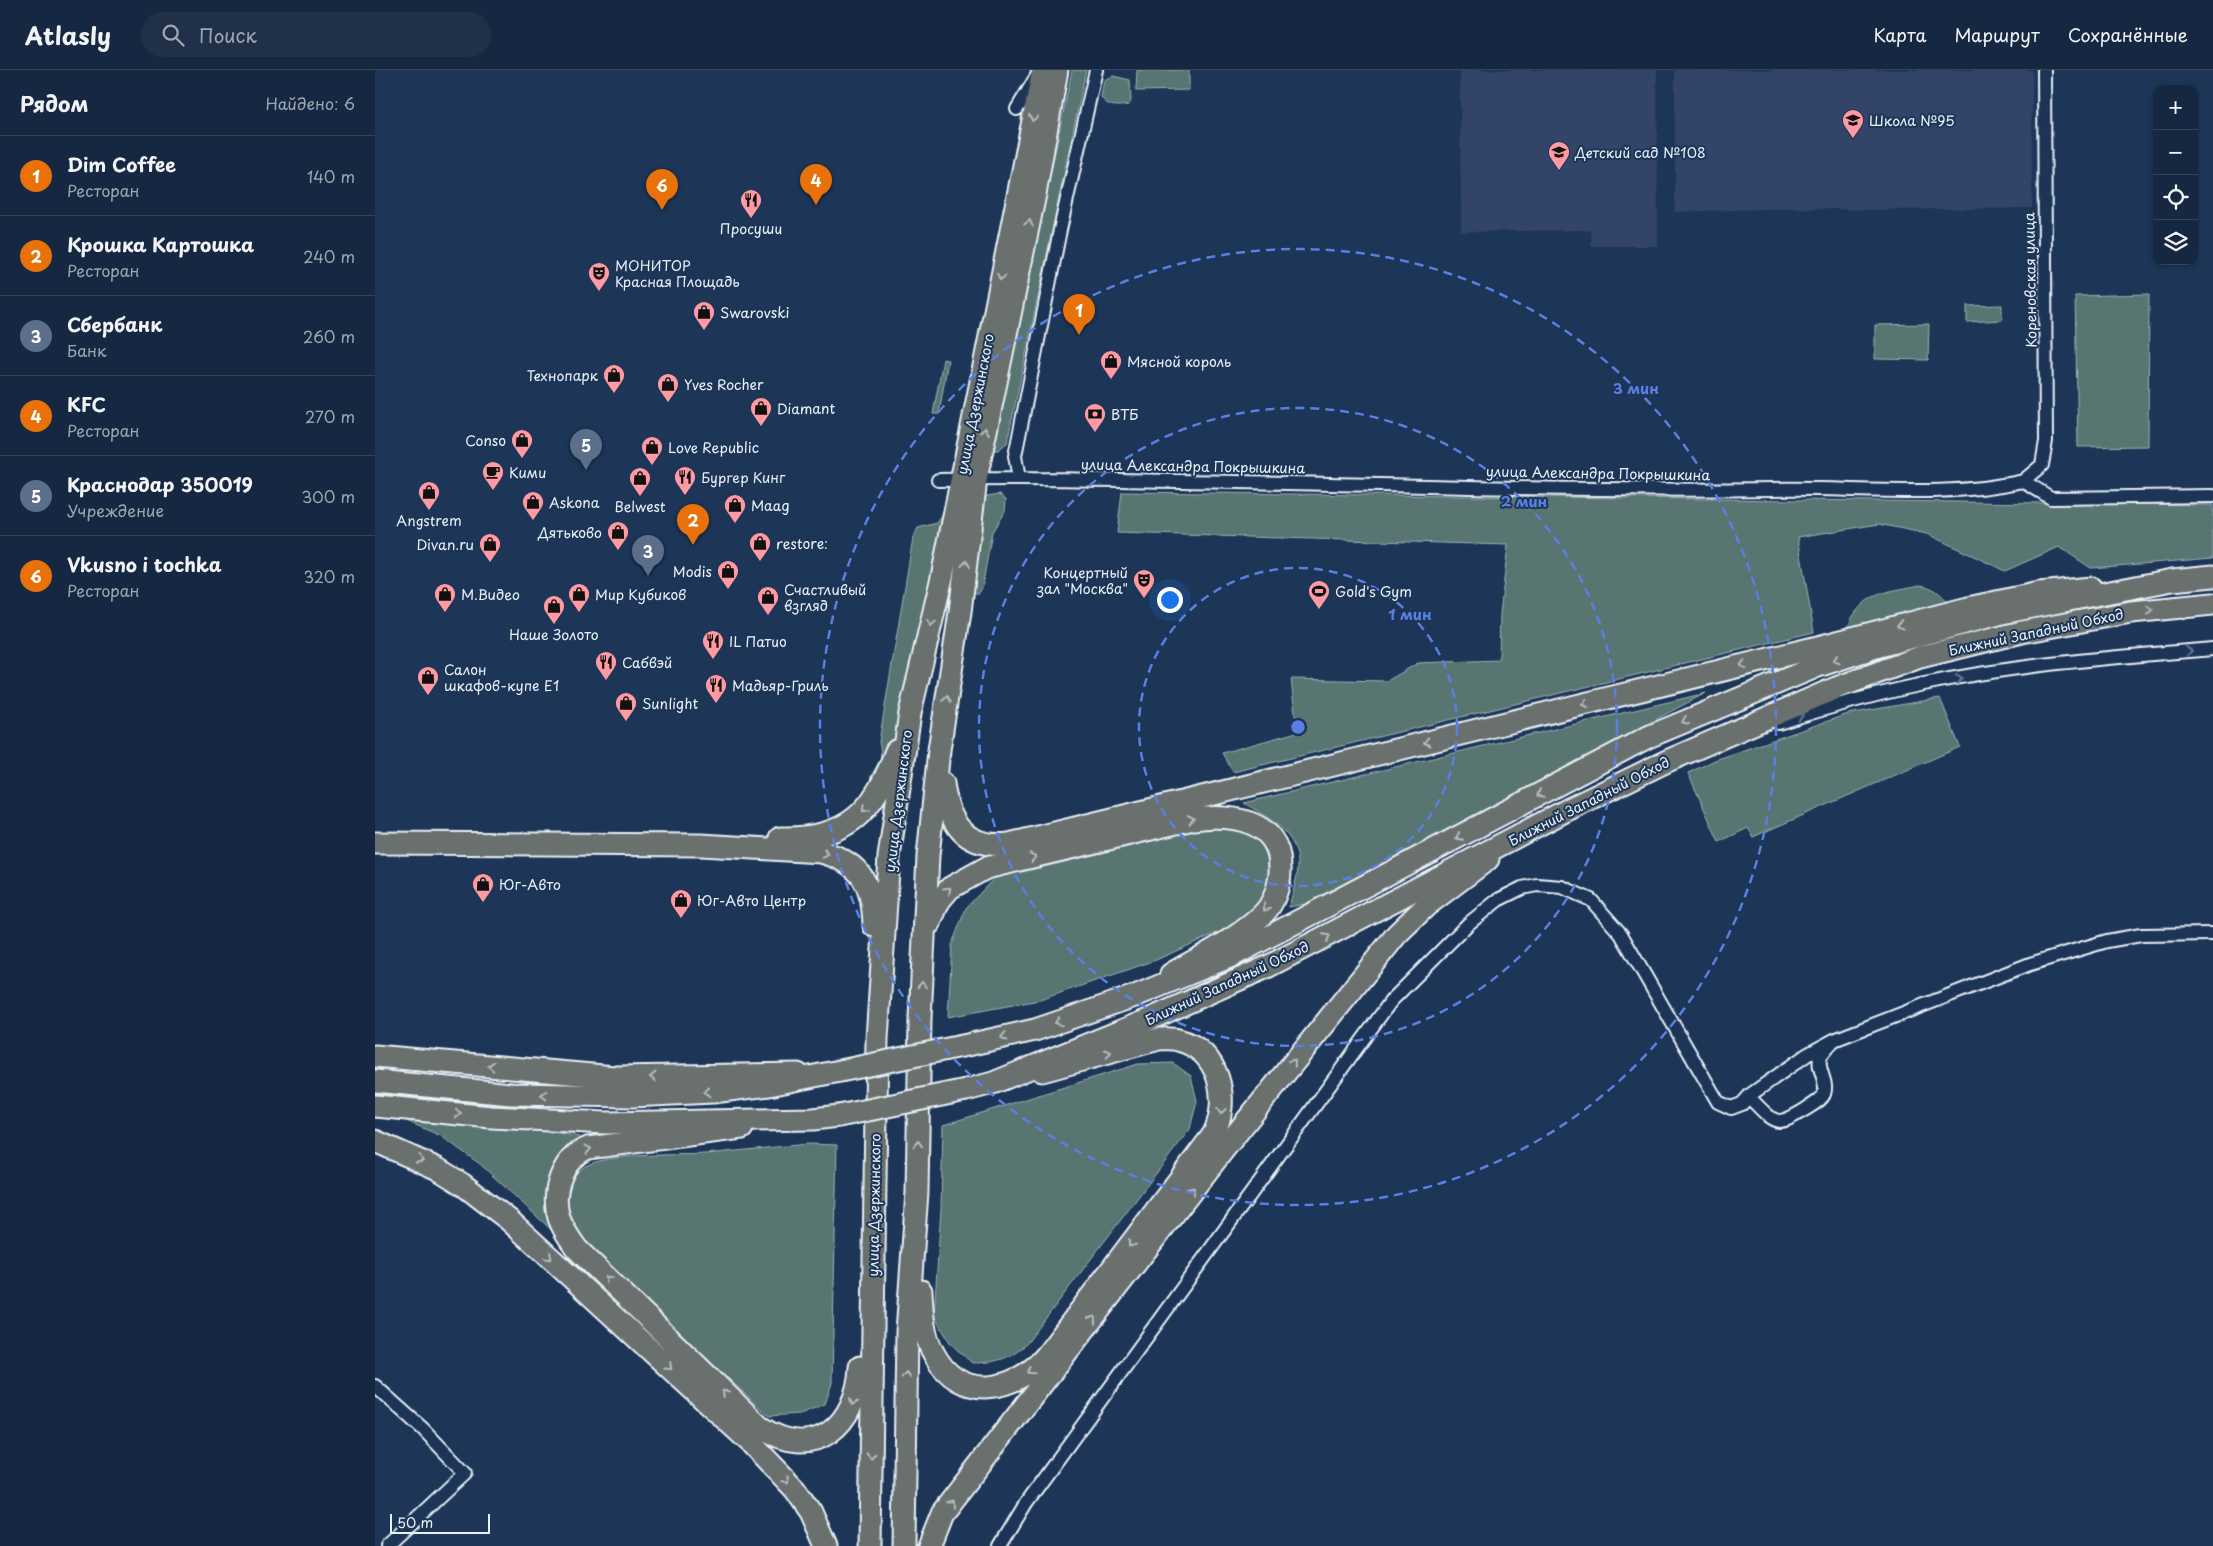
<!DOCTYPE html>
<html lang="ru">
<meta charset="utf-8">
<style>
body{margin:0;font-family:"Playpen Sans",sans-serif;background:#1f3048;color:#f1f3f6}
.controls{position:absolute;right:15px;top:15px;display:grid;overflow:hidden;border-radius:10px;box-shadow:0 1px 4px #0004}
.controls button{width:45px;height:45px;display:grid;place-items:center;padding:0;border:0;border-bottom:1px solid #35445a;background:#162841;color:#f1f3f6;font:25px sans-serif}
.scale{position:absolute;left:15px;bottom:12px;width:100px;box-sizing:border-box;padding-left:5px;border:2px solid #e8f1f8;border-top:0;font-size:14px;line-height:18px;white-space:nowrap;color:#e8f1f8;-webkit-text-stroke:4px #1d3557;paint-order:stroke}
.you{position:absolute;left:794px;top:529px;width:18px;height:18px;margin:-12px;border:4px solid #fff;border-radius:50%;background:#1a73e8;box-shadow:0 0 0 8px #1a73e833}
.badge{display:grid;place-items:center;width:32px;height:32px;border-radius:50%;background:#bca0f2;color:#fff;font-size:16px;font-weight:700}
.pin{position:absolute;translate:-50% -41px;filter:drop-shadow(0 1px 2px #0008)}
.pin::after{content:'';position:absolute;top:26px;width:18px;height:15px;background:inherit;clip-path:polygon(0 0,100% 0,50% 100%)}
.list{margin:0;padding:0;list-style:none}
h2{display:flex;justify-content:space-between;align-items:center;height:65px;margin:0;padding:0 20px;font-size:21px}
h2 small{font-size:16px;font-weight:400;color:#9ea6b1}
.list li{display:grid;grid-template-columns:32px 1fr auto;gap:15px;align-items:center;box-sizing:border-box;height:80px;padding:0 20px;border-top:1px solid #35445a}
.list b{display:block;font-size:19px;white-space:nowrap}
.list p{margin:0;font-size:16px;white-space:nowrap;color:#9ea6b1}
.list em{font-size:16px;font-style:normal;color:#9ea6b1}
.icon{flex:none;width:28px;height:28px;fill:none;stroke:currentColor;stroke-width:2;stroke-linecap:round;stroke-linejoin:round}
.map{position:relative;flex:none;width:1838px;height:1476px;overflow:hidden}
header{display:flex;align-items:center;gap:30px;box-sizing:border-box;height:70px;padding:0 25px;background:#162841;border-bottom:1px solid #35445a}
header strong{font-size:24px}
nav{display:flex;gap:28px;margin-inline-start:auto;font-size:18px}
.search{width:350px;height:45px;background:#1f3048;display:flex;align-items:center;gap:12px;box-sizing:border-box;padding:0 18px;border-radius:28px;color:#9ea6b1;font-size:19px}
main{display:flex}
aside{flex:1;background:#162841}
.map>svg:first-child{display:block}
.built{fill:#314568}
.green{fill:#587572;stroke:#a0b3b5}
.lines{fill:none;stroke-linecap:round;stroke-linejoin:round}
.minor-casing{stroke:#e8f1f8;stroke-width:16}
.primary-casing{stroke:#e8f1f8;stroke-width:25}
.trunk-casing{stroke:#e8f1f8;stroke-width:25}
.minor{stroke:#1d3557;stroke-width:12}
.primary{stroke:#6b706d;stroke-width:21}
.trunk{stroke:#6b706d;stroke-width:21}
.trunk-bridge-casing{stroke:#e8f1f8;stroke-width:25;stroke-linecap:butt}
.trunk-bridge{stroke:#6b706d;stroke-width:21}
.oneway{stroke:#b6bdc0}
.oneway2{stroke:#64778f}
.ring{fill:none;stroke:#5a7fe2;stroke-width:2.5;stroke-dasharray:9 6}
.labels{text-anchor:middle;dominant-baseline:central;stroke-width:4;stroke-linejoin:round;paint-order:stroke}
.poi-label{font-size:14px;fill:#e8f1f8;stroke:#1d3557;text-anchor:start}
.street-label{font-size:14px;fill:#e8f1f8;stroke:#1d3557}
.centre{fill:#5a7fe2;stroke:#1d3557;stroke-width:2.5}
.ring-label{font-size:15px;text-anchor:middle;font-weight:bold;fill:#5a7fe2;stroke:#1d3557;stroke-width:4;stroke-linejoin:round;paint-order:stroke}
</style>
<header>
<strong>Atlasly</strong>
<div class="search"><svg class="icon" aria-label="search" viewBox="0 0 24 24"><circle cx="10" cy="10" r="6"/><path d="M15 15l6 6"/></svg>Поиск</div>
<nav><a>Карта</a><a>Маршрут</a><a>Сохранённые</a></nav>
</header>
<main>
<aside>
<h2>Рядом<small>Найдено: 6</small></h2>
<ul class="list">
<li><span class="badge" style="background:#e8710a">1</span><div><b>Dim Coffee</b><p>Ресторан</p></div><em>140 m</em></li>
<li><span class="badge" style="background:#e8710a">2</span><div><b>Крошка Картошка</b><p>Ресторан</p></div><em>240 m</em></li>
<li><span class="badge" style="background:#5c6f8a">3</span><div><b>Сбербанк</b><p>Банк</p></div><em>260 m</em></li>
<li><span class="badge" style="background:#e8710a">4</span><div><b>KFC</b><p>Ресторан</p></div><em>270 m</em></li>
<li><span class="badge" style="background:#5c6f8a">5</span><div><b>Краснодар 350019</b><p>Учреждение</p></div><em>300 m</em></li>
<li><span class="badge" style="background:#e8710a">6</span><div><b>Vkusno i tochka</b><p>Ресторан</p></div><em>320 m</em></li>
</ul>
</aside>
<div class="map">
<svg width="1838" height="1476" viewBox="0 0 1838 1476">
<rect width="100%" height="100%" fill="#1d3557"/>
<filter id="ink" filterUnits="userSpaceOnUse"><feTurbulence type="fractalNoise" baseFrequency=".02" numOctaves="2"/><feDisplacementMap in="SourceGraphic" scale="10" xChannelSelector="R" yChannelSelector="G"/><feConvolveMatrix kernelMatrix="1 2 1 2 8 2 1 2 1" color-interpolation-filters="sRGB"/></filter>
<g filter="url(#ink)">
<path class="built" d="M1085 0H1282L1283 176H1216V161L1209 160 1086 162Z
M1300 0H1657V138L1496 140 1415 138 1300 142Z"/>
<path class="green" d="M697 0H711L632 373 623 380H618Z
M762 0H814V20L761 21Z
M738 6 755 10 756 31 754 35C742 37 732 37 726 27L729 10Z
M1774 224 1773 376 1703 377 1700 226Z
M1627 235V250L1592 252V236Z
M1554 254 1553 290 1500 289V255Z
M568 289 573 290 564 344H558Z
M747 422 1838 435V488L1716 498 1684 477 1630 501 1552 464 1504 454 1423 467 1439 562 858 702 847 683 922 662 916 609 1012 611 1043 593 1124 590 1125 544 1133 475 742 463Z
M625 424 631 429 630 441 617 462 607 518 604 523H597L607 431 612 426Z
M569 443 561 489 519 679 494 723C495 718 494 711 496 706 503 692 509 690 504 672L538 468 543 458 562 453Z
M1545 515C1559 517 1565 523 1574 533L1471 560C1488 521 1508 523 1545 515Z
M1331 623 930 834 914 837C917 823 924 805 923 791 920 761 892 747 869 733Z
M1565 628 1585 677 1378 767 1373 758 1344 772 1313 703 1340 690 1473 644Z
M821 757 866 758 892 776 894 811 888 831 855 857 781 890 665 930 573 947 577 874 591 838 620 807Z
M798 993 816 1006 822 1031 815 1059 652 1273C637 1289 619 1293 597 1293L576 1274 559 1246 566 1139 568 1055 763 994Z
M20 1046 185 1063 205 1067C166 1104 176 1118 183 1166L105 1094 66 1066Z
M433 1074 462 1075 457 1313 450 1334 425 1344 394 1346 202 1169C193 1145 183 1125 203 1102 219 1081 303 1086 330 1084 364 1081 398 1077 433 1074Z"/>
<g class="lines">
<g class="minor-casing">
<path id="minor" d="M642 39 662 6
M644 409 640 386 685 160 721 0
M563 410C645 407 726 410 808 411 1005 414 1201 422 1398 419 1478 417 1571 429 1648 411L1676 428 1838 426
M1648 411 1667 395 1671 371 1669 0
M1403 653C1451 638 1500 624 1549 614 1644 594 1741 587 1838 579
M1459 970C1455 975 1449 980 1446 986 1440 998 1454 1011 1449 1024 1446 1031 1437 1035 1431 1039 1400 1058 1401 1054 1376 1029L1375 1025 1433 984 1459 970 1655 894 1732 871 1766 865 1838 864
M0 1316 48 1359 90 1403 12 1476
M625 1476 651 1433 1016 931 1093 854 1123 830 1147 818 1162 815 1187 817 1216 830 1246 864 1343 1032 1356 1038 1367 1034 1375 1025"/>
</g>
<g class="primary-casing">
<path id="primary" d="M568 713C573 753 590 779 634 774L1447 576 1593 538 1664 523 1716 518
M405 768C473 770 500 741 521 681
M0 773 326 775 446 782C487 792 498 816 499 856
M555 853 564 831 575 818 611 798 818 749C855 744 905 749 905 797 906 810 901 826 894 837 876 862 823 888 796 904
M0 986 240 1007 423 1004
M367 1058 213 1078C187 1088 176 1122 184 1148 188 1160 195 1169 202 1179L385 1357C440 1393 482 1355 485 1297
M0 1071 63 1099 87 1114 134 1150 374 1371 420 1419 436 1442 451 1476
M546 1221C547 1242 548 1265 559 1284 585 1333 640 1322 671 1286L838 1065C856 1031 845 980 803 970 797 968 790 969 784 969L667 1001
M495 1476 502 969 514 787 535 643 567 507 668 0
M529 1476 532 1262 542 1122 545 949 553 786 564 680 585 542 601 409 660 124 682 0
M554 1476 567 1443 849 1079 1022 864 1052 835 1113 789"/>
</g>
<g class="trunk-casing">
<path id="trunk" d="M597 974 660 960 760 926 859 885 1273 667 1443 596 1504 576 1627 543 1797 510 1838 506
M0 1011 136 1024 257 1026 338 1022 394 1015 465 1001
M591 1020 618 1013 773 950 894 896 1192 740 1290 692 1461 618 1545 587 1647 562 1756 542 1838 534
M0 1036 116 1047 230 1053 438 1049 464 1046"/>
</g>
<use href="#minor" class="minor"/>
<use href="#primary" class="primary"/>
<use href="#trunk" class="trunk"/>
<g class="trunk-bridge-casing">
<path id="trunk-bridge" d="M465 1001 597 974
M464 1046 591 1020"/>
</g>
<use href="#trunk-bridge" class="trunk-bridge"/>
</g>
<defs><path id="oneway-chevron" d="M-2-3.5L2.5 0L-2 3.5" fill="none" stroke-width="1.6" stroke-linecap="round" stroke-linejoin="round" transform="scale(1.25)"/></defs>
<g class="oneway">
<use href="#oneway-chevron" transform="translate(658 48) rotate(101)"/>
<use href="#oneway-chevron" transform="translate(654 153) rotate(-78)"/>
<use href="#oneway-chevron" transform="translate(626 207) rotate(101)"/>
<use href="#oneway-chevron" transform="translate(610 361) rotate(-79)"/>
<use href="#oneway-chevron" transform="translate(591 494) rotate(-83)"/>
<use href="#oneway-chevron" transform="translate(1775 540) rotate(-6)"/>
<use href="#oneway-chevron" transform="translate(556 553) rotate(103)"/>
<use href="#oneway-chevron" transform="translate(1525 555) rotate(165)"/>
<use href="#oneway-chevron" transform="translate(1461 590) rotate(162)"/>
<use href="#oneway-chevron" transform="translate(1368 595) rotate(166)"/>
<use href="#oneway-chevron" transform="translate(572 629) rotate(-80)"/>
<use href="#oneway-chevron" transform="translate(1210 634) rotate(166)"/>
<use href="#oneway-chevron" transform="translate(1310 651) rotate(157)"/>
<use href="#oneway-chevron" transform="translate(1052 672) rotate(166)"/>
<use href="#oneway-chevron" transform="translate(1165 724) rotate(152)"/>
<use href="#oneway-chevron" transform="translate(490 739) rotate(134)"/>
<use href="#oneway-chevron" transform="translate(816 749) rotate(-11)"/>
<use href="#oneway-chevron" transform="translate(1084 767) rotate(152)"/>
<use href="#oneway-chevron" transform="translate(451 784) rotate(11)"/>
<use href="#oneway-chevron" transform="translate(658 787) rotate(-14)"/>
<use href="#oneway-chevron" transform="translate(573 820) rotate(-43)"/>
<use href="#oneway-chevron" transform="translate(891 838) rotate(128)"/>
<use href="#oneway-chevron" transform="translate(952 867) rotate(-27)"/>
<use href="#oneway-chevron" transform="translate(547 915) rotate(-87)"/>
<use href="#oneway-chevron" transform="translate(683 952) rotate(161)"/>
<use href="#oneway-chevron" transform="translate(629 967) rotate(167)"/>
<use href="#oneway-chevron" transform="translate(733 983) rotate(-15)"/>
<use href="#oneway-chevron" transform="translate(918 992) rotate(-52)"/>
<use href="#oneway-chevron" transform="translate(116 996) rotate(-175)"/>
<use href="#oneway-chevron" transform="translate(278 1007) rotate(180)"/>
<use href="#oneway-chevron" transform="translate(332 1022) rotate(176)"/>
<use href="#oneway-chevron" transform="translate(169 1025) rotate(-178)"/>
<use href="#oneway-chevron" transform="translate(846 1041) rotate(97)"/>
<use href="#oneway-chevron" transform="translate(83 1044) rotate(5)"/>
<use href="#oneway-chevron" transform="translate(543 1074) rotate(-89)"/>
<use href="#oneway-chevron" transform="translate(213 1079) rotate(-15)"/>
<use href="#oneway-chevron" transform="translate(45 1090) rotate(26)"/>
<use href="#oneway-chevron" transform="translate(817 1120) rotate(-52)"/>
<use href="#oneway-chevron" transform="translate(756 1174) rotate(127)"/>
<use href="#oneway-chevron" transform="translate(174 1187) rotate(43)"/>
<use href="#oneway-chevron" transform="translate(233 1209) rotate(-136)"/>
<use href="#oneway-chevron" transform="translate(718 1249) rotate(-52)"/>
<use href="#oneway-chevron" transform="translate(294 1297) rotate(43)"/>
<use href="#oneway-chevron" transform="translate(655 1301) rotate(147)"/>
<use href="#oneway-chevron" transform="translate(531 1305) rotate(-89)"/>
<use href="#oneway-chevron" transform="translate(350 1323) rotate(-136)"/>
<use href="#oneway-chevron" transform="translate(478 1332) rotate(114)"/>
<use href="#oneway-chevron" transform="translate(496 1386) rotate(91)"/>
<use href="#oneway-chevron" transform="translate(411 1410) rotate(46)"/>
<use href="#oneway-chevron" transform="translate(576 1433) rotate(-52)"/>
</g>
<g class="oneway2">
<use href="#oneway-chevron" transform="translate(1814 581) rotate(-5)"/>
<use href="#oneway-chevron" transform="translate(1584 609) rotate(-9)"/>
<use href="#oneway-chevron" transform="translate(1425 646) rotate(-16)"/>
</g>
</g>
<g class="ring">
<circle cx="923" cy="657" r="159"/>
<circle cx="923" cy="657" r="319"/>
<circle cx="923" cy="657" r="478"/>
</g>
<defs>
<g id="school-pin" transform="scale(1.125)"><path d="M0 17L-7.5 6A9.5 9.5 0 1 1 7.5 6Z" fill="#ff9aa2" stroke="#1d3557"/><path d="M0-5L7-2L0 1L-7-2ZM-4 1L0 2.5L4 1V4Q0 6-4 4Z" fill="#111"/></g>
<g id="restaurant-pin" transform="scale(1.125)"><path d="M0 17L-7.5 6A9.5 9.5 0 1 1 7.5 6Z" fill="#ff9aa2" stroke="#1d3557"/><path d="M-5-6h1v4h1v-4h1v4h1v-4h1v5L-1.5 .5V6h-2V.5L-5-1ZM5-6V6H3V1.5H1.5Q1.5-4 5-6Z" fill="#111"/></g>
<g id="theatre-pin" transform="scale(1.125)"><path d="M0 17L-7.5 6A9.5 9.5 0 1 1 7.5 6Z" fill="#ff9aa2" stroke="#1d3557"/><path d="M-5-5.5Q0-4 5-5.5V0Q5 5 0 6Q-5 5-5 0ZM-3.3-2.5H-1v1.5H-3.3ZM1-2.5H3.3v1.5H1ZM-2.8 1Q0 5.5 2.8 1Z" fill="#111"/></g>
<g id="shop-pin" transform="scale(1.125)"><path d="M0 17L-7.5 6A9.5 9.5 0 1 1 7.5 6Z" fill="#ff9aa2" stroke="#1d3557"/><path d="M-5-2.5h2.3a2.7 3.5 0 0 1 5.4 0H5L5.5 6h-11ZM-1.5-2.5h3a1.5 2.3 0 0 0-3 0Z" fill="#111"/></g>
<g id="bank-pin" transform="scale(1.125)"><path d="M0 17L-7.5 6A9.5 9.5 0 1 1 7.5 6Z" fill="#ff9aa2" stroke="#1d3557"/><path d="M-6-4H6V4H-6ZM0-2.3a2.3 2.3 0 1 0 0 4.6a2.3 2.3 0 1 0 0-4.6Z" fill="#111"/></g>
<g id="cafe-pin" transform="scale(1.125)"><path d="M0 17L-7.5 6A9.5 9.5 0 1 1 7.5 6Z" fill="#ff9aa2" stroke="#1d3557"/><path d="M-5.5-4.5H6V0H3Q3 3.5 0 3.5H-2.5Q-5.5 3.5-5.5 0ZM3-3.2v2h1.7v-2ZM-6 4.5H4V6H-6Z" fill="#111"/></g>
<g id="stadium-pin" transform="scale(1.125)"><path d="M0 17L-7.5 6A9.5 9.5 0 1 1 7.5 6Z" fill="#ff9aa2" stroke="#1d3557"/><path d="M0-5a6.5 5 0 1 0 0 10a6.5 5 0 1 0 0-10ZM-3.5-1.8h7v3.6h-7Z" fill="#111"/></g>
</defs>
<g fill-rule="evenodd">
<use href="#school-pin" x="1478" y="50"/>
<use href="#school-pin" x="1184" y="82"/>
<use href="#restaurant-pin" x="376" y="130"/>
<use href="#theatre-pin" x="224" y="203"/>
<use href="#shop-pin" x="329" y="242"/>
<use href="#shop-pin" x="736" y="291"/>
<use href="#shop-pin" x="239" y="305"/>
<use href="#shop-pin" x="293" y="314"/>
<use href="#shop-pin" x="386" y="338"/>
<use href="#bank-pin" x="720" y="344"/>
<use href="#shop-pin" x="147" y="370"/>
<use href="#shop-pin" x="277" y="377"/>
<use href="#cafe-pin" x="118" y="402"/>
<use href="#restaurant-pin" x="310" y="407"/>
<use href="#shop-pin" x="265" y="408"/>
<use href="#shop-pin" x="54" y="422"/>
<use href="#shop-pin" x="158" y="432"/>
<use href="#shop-pin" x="360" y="435"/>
<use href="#shop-pin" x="243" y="462"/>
<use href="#shop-pin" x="385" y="473"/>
<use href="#shop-pin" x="115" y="474"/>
<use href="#shop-pin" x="353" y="501"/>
<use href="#theatre-pin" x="769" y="510"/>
<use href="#stadium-pin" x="944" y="521"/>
<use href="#shop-pin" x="70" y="524"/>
<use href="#shop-pin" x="204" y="524"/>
<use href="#shop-pin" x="393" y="527"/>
<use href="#shop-pin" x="179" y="536"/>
<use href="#restaurant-pin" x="338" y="571"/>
<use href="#restaurant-pin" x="231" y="592"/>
<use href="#shop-pin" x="53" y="607"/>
<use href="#restaurant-pin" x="341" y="615"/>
<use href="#shop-pin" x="251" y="633"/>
<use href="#shop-pin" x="108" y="814"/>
<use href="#shop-pin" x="306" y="830"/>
</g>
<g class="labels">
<g class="poi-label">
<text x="1494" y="50">Школа №95</text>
<text x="1200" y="82">Детский сад №108</text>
<text x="376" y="158" text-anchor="middle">Просуши</text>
<text x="240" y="195">МОНИТОР<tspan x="240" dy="16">Красная Площадь</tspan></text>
<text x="345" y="242">Swarovski</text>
<text x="752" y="291">Мясной король</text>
<text x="223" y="305" text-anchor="end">Технопарк</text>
<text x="309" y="314">Yves Rocher</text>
<text x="402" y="338">Diamant</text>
<text x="736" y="344">ВТБ</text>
<text x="131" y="370" text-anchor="end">Conso</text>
<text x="293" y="377">Love Republic</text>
<text x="134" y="402">Кими</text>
<text x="326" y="407">Бургер Кинг</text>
<text x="174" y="432">Askona</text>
<text x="376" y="435">Maag</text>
<text x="265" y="436" text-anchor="middle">Belwest</text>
<text x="54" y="450" text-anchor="middle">Angstrem</text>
<text x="227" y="462" text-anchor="end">Дятьково</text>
<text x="401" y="473">restore:</text>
<text x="99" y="474" text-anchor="end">Divan.ru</text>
<text x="337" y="501" text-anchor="end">Modis</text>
<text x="753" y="502" text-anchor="end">Концертный<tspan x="753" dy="16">зал "Москва"</tspan></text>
<text x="409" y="519">Счастливый<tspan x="409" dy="16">взгляд</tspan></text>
<text x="960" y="521">Gold's Gym</text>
<text x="86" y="524">М.Видео</text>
<text x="220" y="524">Мир Кубиков</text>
<text x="179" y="564" text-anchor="middle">Наше Золото</text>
<text x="354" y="571">IL Патио</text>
<text x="247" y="592">Сабвэй</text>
<text x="69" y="599">Салон<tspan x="69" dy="16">шкафов-купе Е1</tspan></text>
<text x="357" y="615">Мадьяр-Гриль</text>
<text x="267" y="633">Sunlight</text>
<text x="124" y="814">Юг-Авто</text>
<text x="322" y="830">Юг-Авто Центр</text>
</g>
<g class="street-label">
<text transform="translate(1655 210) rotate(-91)">Кореновская улица</text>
<text transform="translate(600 334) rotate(-79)">улица Дзержинского</text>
<text transform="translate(818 396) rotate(1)">улица Александра Покрышкина</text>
<text transform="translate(1223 403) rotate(1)">улица Александра Покрышкина</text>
<text transform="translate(1661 562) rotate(-12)">Ближний Западный Обход</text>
<text transform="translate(523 731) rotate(-83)">улица Дзержинского</text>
<text transform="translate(1214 731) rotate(-27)">Ближний Западный Обход</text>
<text transform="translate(852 913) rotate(-25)">Ближний Западный Обход</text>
<text transform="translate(499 1135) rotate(-89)">улица Дзержинского</text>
</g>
</g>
<circle cx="923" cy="657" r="8" class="centre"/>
<g class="ring-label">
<text x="1261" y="324">3 мин</text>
<text x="1149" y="437">2 мин</text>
<text x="1035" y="550">1 мин</text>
</g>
</svg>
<div class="controls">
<button>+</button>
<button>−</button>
<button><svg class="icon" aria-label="locate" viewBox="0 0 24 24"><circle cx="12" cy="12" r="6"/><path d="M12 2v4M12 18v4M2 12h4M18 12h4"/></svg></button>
<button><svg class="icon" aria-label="layers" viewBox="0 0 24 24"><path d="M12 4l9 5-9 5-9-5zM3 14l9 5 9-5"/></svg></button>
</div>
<div class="scale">50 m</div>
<div class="you"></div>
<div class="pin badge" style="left:704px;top:265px;background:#e8710a">1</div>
<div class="pin badge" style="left:318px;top:475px;background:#e8710a">2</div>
<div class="pin badge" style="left:273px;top:506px;background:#5c6f8a">3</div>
<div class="pin badge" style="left:441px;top:135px;background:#e8710a">4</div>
<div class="pin badge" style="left:211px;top:400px;background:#5c6f8a">5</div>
<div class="pin badge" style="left:287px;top:140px;background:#e8710a">6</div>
</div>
</main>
